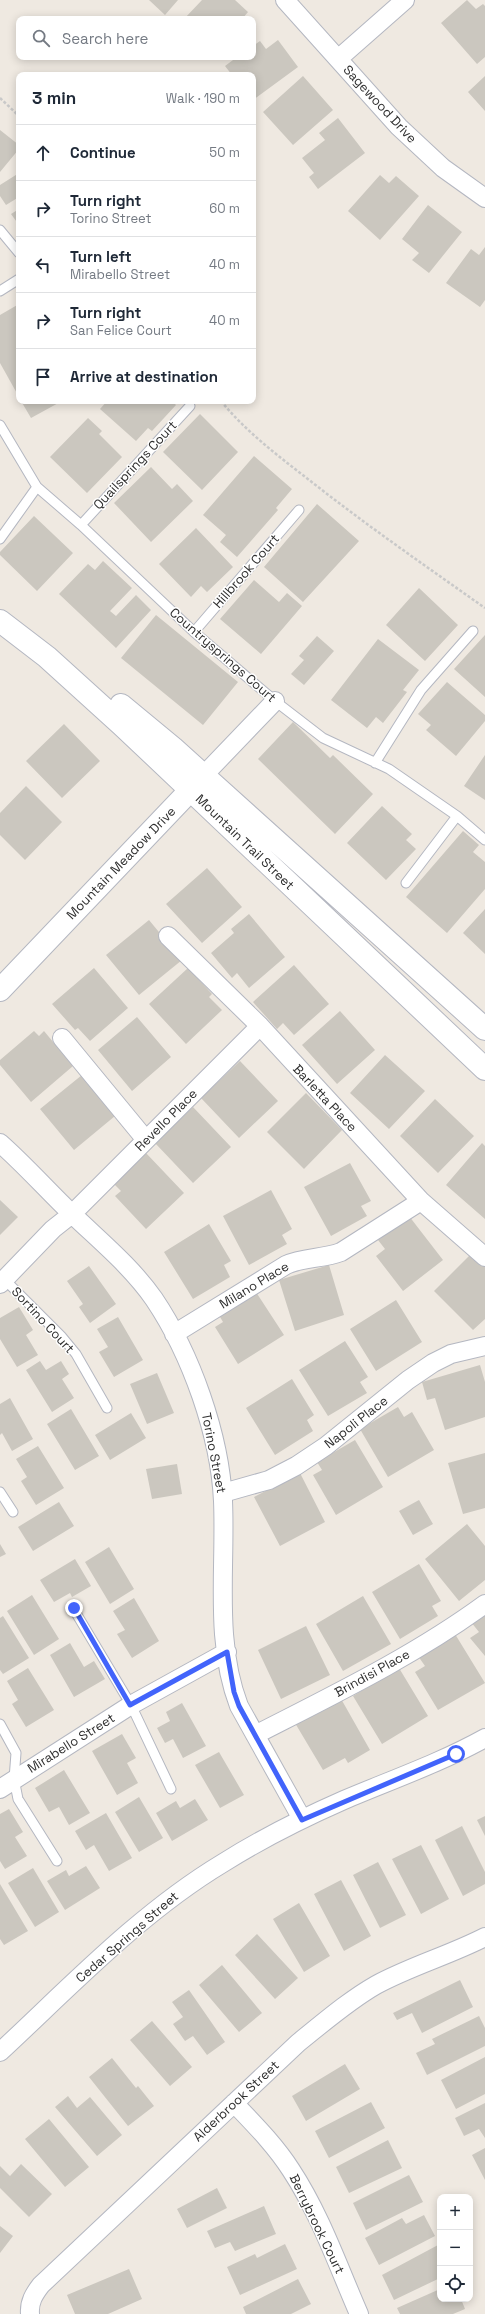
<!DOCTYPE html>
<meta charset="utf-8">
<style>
body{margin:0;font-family:"Space Grotesk",sans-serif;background:#f2f2f3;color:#1f2937}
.controls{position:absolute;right:12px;bottom:12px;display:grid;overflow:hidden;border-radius:8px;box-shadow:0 2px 10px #0003}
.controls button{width:36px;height:36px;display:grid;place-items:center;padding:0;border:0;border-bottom:1px solid #e0e1e3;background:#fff;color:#1f2937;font:20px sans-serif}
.stop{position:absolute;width:12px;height:12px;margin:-9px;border:3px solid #4264fb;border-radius:50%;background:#fff}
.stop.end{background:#4264fb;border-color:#fff;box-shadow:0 1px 4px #0008}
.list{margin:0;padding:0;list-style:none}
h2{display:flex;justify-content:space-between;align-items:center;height:52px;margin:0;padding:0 16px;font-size:17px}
h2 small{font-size:13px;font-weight:400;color:#747a83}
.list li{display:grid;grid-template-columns:26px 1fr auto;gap:12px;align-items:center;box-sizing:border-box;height:56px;padding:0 16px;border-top:1px solid #e0e1e3}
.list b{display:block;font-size:15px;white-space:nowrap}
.list p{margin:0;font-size:13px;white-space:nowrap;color:#747a83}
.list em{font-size:13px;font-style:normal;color:#747a83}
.icon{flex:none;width:22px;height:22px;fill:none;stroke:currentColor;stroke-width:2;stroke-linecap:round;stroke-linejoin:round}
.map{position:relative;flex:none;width:485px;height:2314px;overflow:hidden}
.search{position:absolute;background:#fff;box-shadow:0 2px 10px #0003;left:16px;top:16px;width:240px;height:44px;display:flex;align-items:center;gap:10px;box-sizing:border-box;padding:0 14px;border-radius:8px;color:#747a83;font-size:15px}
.panel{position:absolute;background:#fff;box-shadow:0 2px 10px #0003;left:16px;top:72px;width:240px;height:332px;border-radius:8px}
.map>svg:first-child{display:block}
.building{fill:#cbc7bf}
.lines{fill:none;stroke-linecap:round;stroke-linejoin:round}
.lane-casing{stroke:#b4b7c1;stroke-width:11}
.street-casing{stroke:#b4b7c1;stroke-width:20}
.secondary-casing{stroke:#b4b7c1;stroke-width:24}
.path{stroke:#c9c9c9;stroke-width:2.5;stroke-dasharray:3 2;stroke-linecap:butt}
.lane{stroke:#fff;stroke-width:9}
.street{stroke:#fff;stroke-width:18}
.secondary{stroke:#fff;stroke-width:22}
.route{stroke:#4264fb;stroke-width:5}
.labels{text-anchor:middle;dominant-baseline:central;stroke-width:3;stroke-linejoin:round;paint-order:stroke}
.street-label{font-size:13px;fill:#2e2e2e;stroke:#fff}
</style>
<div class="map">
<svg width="485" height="2314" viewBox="0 0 485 2314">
<rect width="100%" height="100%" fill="#efe9e1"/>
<path class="building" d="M149 0H178L165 15Z
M202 0H235L248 12 242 19H184Z
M467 0 476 9 483 4 485 6V57L477 64 441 23Z
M278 40 298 67 253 100V75H232L225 66 237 57H253V46L260 41 266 49Z
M303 76 333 110 293 145 263 112Z
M485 76V111L468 92Z
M338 118 365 153 318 189 309 177 314 173 302 158 325 140 319 133Z
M0 130 19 145V149L0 172Z
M19 173V197L6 205 0 196V185Z
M380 175 389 183 396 176 419 196 380 240 348 211Z
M428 205 462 232 429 273 412 260 419 253 402 239Z
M19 209V225L11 214Z
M485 247V300L480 307 446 283 471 249 479 255Z
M19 304V397L0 363V315Z
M21 401H62L31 418Z
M107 401H172L176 405 152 431 148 428 136 441 100 409Z
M200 414 238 452 202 490 163 452Z
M88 418 102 431 99 434 122 457 87 493 50 457Z
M254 456 292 489 276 508 278 510 237 557 220 542 226 535 203 515Z
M151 467 172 489 177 484 193 501 151 542 114 503Z
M317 504 359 541 303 602 264 567Z
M34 516 73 553 37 591 0 555V552Z
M196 528 233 567 207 592 201 586 191 597 159 564Z
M103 561 132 588 110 611 116 616 136 595 151 610 116 648 59 594 88 564 95 570Z
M254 580 279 602 287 593 302 606 261 654 220 619Z
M419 588 458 625 425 661 386 625Z
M156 615 238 682 203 725 121 658Z
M485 635V697L454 669Z
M317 636 334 651 304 685 291 674 304 660 299 656Z
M378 639 419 670 403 690 407 692 383 723 376 717 367 728 331 700Z
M447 682 485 715V721L456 756 426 730 431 725 418 714Z
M293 722 330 758 333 755 373 794 335 834 258 759Z
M64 724 100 761 62 798 26 761Z
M485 755V800L464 786Z
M26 786 62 822 25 860 0 835V813Z
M382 806 412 834 406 840 416 849 386 880 347 843Z
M463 831 479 845 473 852 485 862V889L447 933 406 897Z
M207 868 242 907 202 943 166 904Z
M485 909V954L463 933Z
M249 914 285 957 249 988 237 973 232 978 211 953 234 933 231 929Z
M149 920 182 960 139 995 106 955Z
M294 965 329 1004 294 1035 283 1023 277 1029 253 1002Z
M94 968 128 1008 90 1041 78 1028 75 1030 52 1004Z
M188 968 212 994 209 997 222 1010 186 1044 149 1004Z
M340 1011 375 1050 337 1084 302 1045Z
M137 1017 171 1057 132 1091 98 1050Z
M34 1031 39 1036 44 1031 73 1066 31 1102 0 1065V1060Z
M385 1055 425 1091 389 1129 350 1093Z
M240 1061 278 1101 239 1138 201 1098Z
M82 1075 115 1116 74 1150 40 1109Z
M306 1093 342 1130 304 1169 267 1132Z
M435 1099 474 1136 438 1173 400 1136Z
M193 1107 231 1147 193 1183 155 1143Z
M482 1143 485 1146V1219L446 1185Z
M146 1153 184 1193 146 1229 115 1196 121 1191 113 1183Z
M350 1163 371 1201 361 1206 367 1216 331 1236 304 1187Z
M271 1190 292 1229 282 1235 287 1244 249 1265 223 1216Z
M0 1200 18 1217 0 1235Z
M409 1216 443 1260 403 1291 376 1256 385 1249 378 1240Z
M209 1224 231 1261 224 1265 230 1277 193 1299 164 1252Z
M472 1253 485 1266V1319L473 1330 434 1291Z
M329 1265 344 1315 295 1331 279 1280Z
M89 1266 116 1304 90 1323 79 1307 83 1304 67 1281Z
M254 1289 284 1335 238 1364 215 1327 223 1322 217 1312Z
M396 1300 422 1342 376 1371 350 1329Z
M19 1307 33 1330 26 1335 38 1355 17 1367 0 1339V1318Z
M118 1317 143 1360 114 1377 99 1352 108 1347 97 1329Z
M345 1341 368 1377 360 1382 367 1393 328 1416 299 1370Z
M40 1361 46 1370 61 1361 69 1374 62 1379 74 1398 52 1412 26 1370Z
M480 1365 485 1382V1417L445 1430 435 1398 427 1400 422 1382Z
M157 1373 174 1413 147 1424 130 1384Z
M292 1379 314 1415 307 1420 313 1431 275 1455 246 1408Z
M10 1398 33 1439 12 1451 2 1433 0 1435V1404Z
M398 1407 404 1417 412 1412 434 1450 388 1477 360 1429Z
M71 1409 99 1456 75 1470 47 1424Z
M131 1413 146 1438 110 1460 95 1435Z
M355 1440 383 1487 336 1515 313 1475 322 1470 317 1462Z
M38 1446 64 1488 36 1505 21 1481 27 1477 16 1459Z
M485 1453V1508L463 1514 448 1463Z
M177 1464 182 1494 152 1499 146 1469Z
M300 1473 325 1522 280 1546 254 1497Z
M419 1500 433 1524 413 1535 399 1511Z
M59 1502 74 1526 33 1551 18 1527Z
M467 1524 485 1546V1580L459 1601 425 1559Z
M0 1544 6 1554 0 1557Z
M109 1547 134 1589 110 1604 85 1562Z
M75 1559 91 1586 72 1597 70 1593 54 1602 40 1580Z
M419 1564 441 1601 432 1606 438 1616 400 1639 372 1592Z
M32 1595 59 1639 34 1655 7 1611Z
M363 1596 391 1644 343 1671 316 1624Z
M134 1598 159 1641 132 1658 117 1634 125 1630 113 1611Z
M485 1610V1656L470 1638 479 1632 471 1622Z
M3 1616 29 1658 3 1674 0 1670V1618Z
M306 1626 330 1675 281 1699 258 1650Z
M455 1634 485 1683 438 1710 415 1672 425 1666 418 1656Z
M70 1643 84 1667 94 1661 105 1679 74 1697 50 1655Z
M28 1668 54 1710 26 1727 12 1704 18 1700 7 1681Z
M399 1668 428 1716 382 1744 353 1696Z
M340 1697 370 1750 348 1763 345 1758 323 1770 295 1723Z
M182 1703 206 1746 183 1758 173 1739 165 1743 157 1728 170 1721 166 1712Z
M122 1734 136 1758 127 1763 138 1783 117 1795 92 1751Z
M219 1752 244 1795 220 1808 195 1765Z
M64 1770 90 1813 69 1825 59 1807 49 1812 35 1788Z
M139 1797 163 1838 139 1852 115 1812Z
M195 1799 208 1820 172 1841 156 1813 176 1801 180 1808Z
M9 1809 23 1832 15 1837 27 1856 5 1869 0 1861V1814Z
M106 1813 132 1858 109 1871 94 1845 86 1850 75 1831Z
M485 1816V1836L477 1820Z
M462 1826 485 1872V1884L463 1896 435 1840Z
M421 1845 449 1899 421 1914 392 1859Z
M378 1862 406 1915 380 1928 353 1875Z
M86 1866 100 1888 65 1910 47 1881 66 1870 69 1876Z
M33 1868 59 1912 35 1927 8 1883Z
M341 1880 371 1936 344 1951 314 1894Z
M0 1884 28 1931 4 1945 0 1939Z
M299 1903 330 1956 304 1972 273 1919Z
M257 1934 298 1978 275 1999 235 1955Z
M222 1965 262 2013 239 2032 199 1985Z
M460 1980 473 2007 422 2033 412 2013 397 2020 393 2013Z
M189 1990 225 2042 207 2055 193 2036 185 2041 173 2024 183 2017 172 2002Z
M479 2016 485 2028V2046L427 2075 416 2053 435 2044 432 2039Z
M152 2021 192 2067 170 2086 130 2040Z
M485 2057V2094L456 2109 441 2080Z
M112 2058 136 2088 138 2086 154 2106 128 2126 89 2077Z
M345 2064 360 2089 306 2121 292 2096Z
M68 2096 77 2108 90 2097 122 2135 97 2156 55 2107Z
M371 2102 385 2128 329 2158 315 2131Z
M485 2103V2138L479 2129 464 2136 455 2118Z
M49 2119 89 2167 65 2187 25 2139Z
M388 2140 402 2168 349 2193 336 2167Z
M485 2148V2180L472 2155Z
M21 2164 52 2194 29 2217 0 2188V2166L10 2176Z
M409 2175 423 2202 366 2230 353 2203Z
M217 2188 227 2208 187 2228 177 2209Z
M264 2206 276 2234 235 2251 230 2242 215 2248 207 2231Z
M424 2215 435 2236 379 2265 365 2238 402 2218 406 2224Z
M0 2226 13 2236 0 2253Z
M285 2244 297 2269 240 2295 227 2267 255 2254 257 2258Z
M438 2245 440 2278 394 2300 382 2275Z
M129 2269 142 2299 108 2314H75L67 2295Z
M298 2279 311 2304 291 2314H246L243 2307Z
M440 2289V2299H461L465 2309 453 2314H400L397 2308Z"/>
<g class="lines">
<g class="lane-casing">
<path id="lane" d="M0 230 19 253
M0 291 19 279
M0 425 37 487 81 525 194 632 275 701 323 738 389 769 457 816 485 840
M81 525 190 406
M0 539 37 487
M194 632 299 510
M375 763 421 690 473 631
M406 883 457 816
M2 1277 62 1337 76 1354 107 1408
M0 1492 13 1512
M73 1608 131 1705 171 1789
M0 1724 16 1753 14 1779 18 1799 57 1861"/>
</g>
<g class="street-casing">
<path id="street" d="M285 0 399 127 443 168 485 198
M338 59 405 0
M203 776 275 701
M168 936 260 1026 421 1201 485 1257
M62 1038 146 1140
M0 1143C25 1165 47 1190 71 1213 100 1241 131 1266 154 1299 191 1354 220 1435 223 1501 226 1569 214 1641 239 1706L302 1819
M0 1284 53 1229 72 1214 260 1026
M174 1334 286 1265C303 1257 323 1259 341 1252L421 1201
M223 1493 269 1480 296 1466 326 1446 408 1380 433 1363 451 1354 485 1346
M255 1735C333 1695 414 1656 485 1604
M0 1789 131 1705 227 1652
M0 2052C71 1986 140 1913 223 1863 261 1839 303 1818 344 1800 391 1780 440 1763 485 1738
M234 2103C254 2124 275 2145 291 2170 320 2214 338 2266 359 2314
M30 2314C29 2302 34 2294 41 2285L298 2043C323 2023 348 2001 376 1985 411 1966 450 1955 485 1937"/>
</g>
<g class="secondary-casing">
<path id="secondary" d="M0 621 47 657 122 725 485 1069
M121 705 173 748 485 1029
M0 990 200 780"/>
</g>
<path class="path" d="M0 98 19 116
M221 401C247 433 281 458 313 483 369 527 427 567 485 608"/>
<use href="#lane" class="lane"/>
<use href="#street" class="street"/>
<use href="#secondary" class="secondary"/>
</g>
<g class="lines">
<path class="route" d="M74 1608 130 1705 227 1652 234 1692 239 1706 302 1820 456 1754"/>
</g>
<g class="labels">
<g class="street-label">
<text transform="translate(380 104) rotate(47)">Sagewood Drive</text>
<text transform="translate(135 465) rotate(-47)">Quailsprings Court</text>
<text transform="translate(246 571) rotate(-49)">Hillbrook Court</text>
<text transform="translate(223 655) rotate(41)">Countrysprings Court</text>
<text transform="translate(245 842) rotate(44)">Mountain Trail Street</text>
<text transform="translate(121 863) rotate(-46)">Mountain Meadow Drive</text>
<text transform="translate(325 1098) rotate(47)">Barletta Place</text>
<text transform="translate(166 1120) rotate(-45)">Revello Place</text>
<text transform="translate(254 1285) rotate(-31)">Milano Place</text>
<text transform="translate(43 1320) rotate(47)">Sortino Court</text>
<text transform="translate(356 1422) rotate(-38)">Napoli Place</text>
<text transform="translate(214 1453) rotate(79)">Torino Street</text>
<text transform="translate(372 1673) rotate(-29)">Brindisi Place</text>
<text transform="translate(71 1743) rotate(-32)">Mirabello Street</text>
<text transform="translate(127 1937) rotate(-41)">Cedar Springs Street</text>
<text transform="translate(236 2101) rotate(-43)">Alderbrook Street</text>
<text transform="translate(317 2224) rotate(64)">Berrybrook Court</text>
</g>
</g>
</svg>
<div class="controls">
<button>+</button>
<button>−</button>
<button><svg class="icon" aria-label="locate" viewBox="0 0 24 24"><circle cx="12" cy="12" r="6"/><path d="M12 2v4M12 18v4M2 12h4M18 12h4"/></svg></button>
</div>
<div class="stop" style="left:456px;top:1754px"></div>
<div class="stop end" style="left:74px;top:1608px"></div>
<div class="search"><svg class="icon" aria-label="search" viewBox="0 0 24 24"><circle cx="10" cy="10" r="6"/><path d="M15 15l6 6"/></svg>Search here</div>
<section class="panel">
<h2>3 min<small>Walk · 190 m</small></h2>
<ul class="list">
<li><svg class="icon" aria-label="ahead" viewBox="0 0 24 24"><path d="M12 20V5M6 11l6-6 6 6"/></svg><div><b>Continue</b></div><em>50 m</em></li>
<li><svg class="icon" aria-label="right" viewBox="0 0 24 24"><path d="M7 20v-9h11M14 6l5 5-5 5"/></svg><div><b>Turn right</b><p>Torino Street</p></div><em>60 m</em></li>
<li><svg class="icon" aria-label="left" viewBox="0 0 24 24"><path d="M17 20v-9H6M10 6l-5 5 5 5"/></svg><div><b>Turn left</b><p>Mirabello Street</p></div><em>40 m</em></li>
<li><svg class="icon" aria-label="right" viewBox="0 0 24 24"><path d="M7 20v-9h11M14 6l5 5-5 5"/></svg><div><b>Turn right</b><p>San Felice Court</p></div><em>40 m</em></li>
<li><svg class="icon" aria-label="arrive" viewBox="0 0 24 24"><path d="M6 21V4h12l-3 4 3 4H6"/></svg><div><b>Arrive at destination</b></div></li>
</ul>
</section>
</div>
